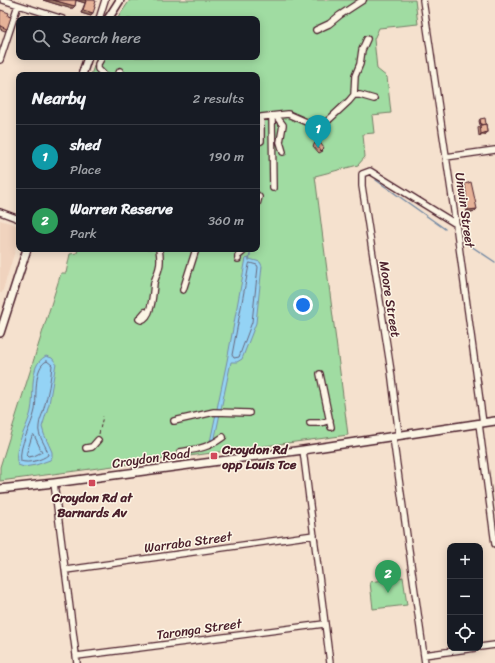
<!DOCTYPE html>
<meta charset="utf-8">
<style>
body{margin:0;font-family:Sriracha,sans-serif;background:#20242c;color:#f1f3f6}
.controls{position:absolute;right:12px;bottom:12px;display:grid;overflow:hidden;border-radius:8px;box-shadow:0 2px 10px #0003}
.controls button{width:36px;height:36px;display:grid;place-items:center;padding:0;border:0;border-bottom:1px solid #363941;background:#171b24;color:#f1f3f6;font:20px sans-serif}
.you{position:absolute;left:303px;top:305px;width:14px;height:14px;margin:-10px;border:3px solid #fff;border-radius:50%;background:#1a73e8;box-shadow:0 0 0 6px #1a73e833}
.badge{display:grid;place-items:center;width:26px;height:26px;border-radius:50%;background:#db2777;color:#fff;font-size:13px;font-weight:700}
.pin{position:absolute;translate:-50% -33px;filter:drop-shadow(0 1px 2px #0008)}
.pin::after{content:'';position:absolute;top:21px;width:14px;height:12px;background:inherit;clip-path:polygon(0 0,100% 0,50% 100%)}
.list{margin:0;padding:0;list-style:none}
h2{display:flex;justify-content:space-between;align-items:center;height:52px;margin:0;padding:0 16px;font-size:17px}
h2 small{font-size:13px;font-weight:400;color:#9ea1a6}
.list li{display:grid;grid-template-columns:26px 1fr auto;gap:12px;align-items:center;box-sizing:border-box;height:64px;padding:0 16px;border-top:1px solid #363941}
.list b{display:block;font-size:15px;white-space:nowrap}
.list p{margin:0;font-size:13px;white-space:nowrap;color:#9ea1a6}
.list em{font-size:13px;font-style:normal;color:#9ea1a6}
.icon{flex:none;width:22px;height:22px;fill:none;stroke:currentColor;stroke-width:2;stroke-linecap:round;stroke-linejoin:round}
.map{position:relative;flex:none;width:495px;height:663px;overflow:hidden}
.search{position:absolute;background:#171b24;box-shadow:0 2px 10px #0003;left:16px;top:16px;width:244px;height:44px;display:flex;align-items:center;gap:10px;box-sizing:border-box;padding:0 14px;border-radius:8px;color:#9ea1a6;font-size:15px}
.panel{position:absolute;background:#171b24;box-shadow:0 2px 10px #0003;left:16px;top:72px;width:244px;height:180px;border-radius:8px}
.map>svg:first-child{display:block}
.built{fill:#f0d3be}
.green{fill:#a0dca2;stroke:#757e66}
.water{fill:#94d3f5;stroke:#768ba4}
.lines{fill:none;stroke-linecap:round;stroke-linejoin:round}
.shore{stroke:#68677c;stroke-width:1}
.stream{stroke:#768ba4;stroke-width:1.5}
.minor-casing{stroke:#4a1f2b;stroke-width:8}
.major-casing{stroke:#4a1f2b;stroke-width:10}
.path{stroke:#4a1f2b;stroke-width:1;stroke-dasharray:3 3;stroke-linecap:butt}
.minor{stroke:#fcf5e5;stroke-width:5.5}
.major{stroke:#fcf5e5;stroke-width:7}
.wall{fill:#c69983;stroke:#4a1f2b}
.shaded-wall{fill:#a17d6a;stroke:#4a1f2b}
.building{fill:#e6b298;stroke:#4a1f2b}
.poi-dot{fill:#d1495b;stroke:#fcf5e5;stroke-width:1.5}
.labels{text-anchor:middle;dominant-baseline:central;stroke-width:3;stroke-linejoin:round;paint-order:stroke}
.street-label{font-size:13px;fill:#4a1f2b;stroke:#fcf5e5}
.poi-label{font-size:13px;font-weight:bold;fill:#4a1f2b;stroke:#fcf5e5;text-anchor:start}
</style>
<div class="map">
<svg width="495" height="663" viewBox="0 0 495 663">
<rect width="100%" height="100%" fill="#f5e1ce"/>
<filter id="ink" filterUnits="userSpaceOnUse"><feTurbulence type="fractalNoise" baseFrequency=".025" numOctaves="2"/><feDisplacementMap in="SourceGraphic" scale="8" xChannelSelector="R" yChannelSelector="G"/><feConvolveMatrix kernelMatrix="1 2 1 2 8 2 1 2 1" color-interpolation-filters="sRGB"/></filter>
<g filter="url(#ink)">
<path class="built" d="M0 220 19 226V238L2 293H0Z"/>
<path class="green" d="M130 0H415L418 24 379 28 374 39 377 69 387 77 391 113 372 115 374 133 363 134 365 157 358 165 315 176 348 435 0 481V467L61 273H66L70 254 77 253 78 249H257V75H91L97 57H257V19H117Z
M403 577 407 605 373 609 370 582Z"/>
<path class="water" d="M246 258 260 262 262 266 256 323 242 359 237 362H231L214 442H210L227 361Z
M46 356 52 358 56 363 49 404 42 427 44 434 52 452V457L50 460 36 465 24 467 18 465C12 448 28 427 31 411 34 396 31 381 36 367 38 362 41 359 46 356Z"/>
<g class="lines">
<path class="shore" d="M250 263 257 265 258 267 252 322 239 357 234 358 232 355 249 265Z
M47 361 52 365C51 379 48 394 44 408 43 414 39 420 39 426 37 437 47 445 48 455 42 460 28 464 21 461 18 446 32 426 35 410 37 398 33 366 47 361Z
M34 435 42 452 34 456 28 457 26 455 32 436Z"/>
<path class="stream" d="M376 180 445 229
M471 246 495 262
M249 260 251 249"/>
<g class="minor-casing">
<path id="minor" d="M3 0 63 19
M423 0 456 224 483 423
M99 19 105 0
M316 30 329 24 340 15 363 0
M102 57 98 64V69L104 75
M0 60 18 5
M118 75 120 71
M354 95H360L374 99
M272 116 273 188
M276 116 283 125 280 142 283 152
M257 142 261 141V117L288 114 320 128 349 101 354 95 355 76 360 64 362 50 367 39
M446 157 495 150
M257 195 259 197 257 204
M0 212 19 219
M238 259V256L246 249
M183 290 196 249
M145 312 139 319 141 320C152 318 153 293 154 283 155 278 158 273 159 268 161 262 160 255 159 249
M320 374 331 427
M174 421 214 412 249 413
M310 423H321L330 420
M479 424 495 544
M399 436 391 371 362 186V174L370 171 456 224
M393 437 425 663
M86 448 92 447 98 440
M303 450 330 663
M180 452C198 449 208 448 223 437
M54 483 77 663
M66 570 314 535
M480 647 495 645
M424 655 475 648
M77 656 324 624"/>
</g>
<g class="major-casing">
<path id="major" d="M108 19 120 0
M82 75 88 57
M0 333 27 249
M0 489 54 483 303 450 495 421"/>
</g>
<path class="path" d="M99 434 103 416"/>
<use href="#minor" class="minor"/>
<use href="#major" class="major"/>
</g>
<path class="wall" d="M43 0H93L91 16 81 13 85 3 76 0 75 6 73 8H69Z
M1 10 8 16 7 29 5 31 0 29V11Z
M480 119 486 124 487 132 485 135 479 136 478 128 480 125 479 121Z
M315 143 323 151 319 153 313 146Z
M465 184 475 211 467 213 463 186Z"/>
<path class="shaded-wall" d="M43 0H53L75 6 73 8H69Z
M75 0H85L86 1 85 3Z
M83 10 93 13 91 16 81 13Z
M487 132 485 135 479 136 481 134Z
M477 209 475 211 467 213 468 210Z"/>
<path class="building" d="M53 0H76L75 6 71 5Z
M85 0H93L96 1 94 7H95L93 13 83 10 86 1Z
M1 10 9 13 8 16 11 17 7 29 0 26V13Z
M485 118 486 124 481 125 480 119Z
M486 124 487 132 481 134 480 125Z
M318 140 324 148 321 151 315 143Z
M471 182 477 209 468 210 465 184Z"/>
</g>
<g class="poi-dot">
<rect x="210" y="452" width="8" height="8" rx="2"/>
<rect x="88" y="479" width="8" height="8" rx="2"/>
</g>
<g class="labels">
<g class="street-label">
<text transform="translate(465 210) rotate(82)">Unwin Street</text>
<text transform="translate(390 299) rotate(81)">Moore Street</text>
<text transform="translate(151 458) rotate(-8)">Croydon Road</text>
<text transform="translate(188 542) rotate(-8)">Warraba Street</text>
<text transform="translate(199 629) rotate(-8)">Taronga Street</text>
</g>
<g class="poi-label">
<text x="222" y="449">Croydon Rd<tspan x="222" dy="15">opp Louis Tce</tspan></text>
<text x="92" y="497" text-anchor="middle">Croydon Rd at<tspan x="92" dy="15">Barnards Av</tspan></text>
</g>
</g>
</svg>
<div class="controls">
<button>+</button>
<button>−</button>
<button><svg class="icon" aria-label="locate" viewBox="0 0 24 24"><circle cx="12" cy="12" r="6"/><path d="M12 2v4M12 18v4M2 12h4M18 12h4"/></svg></button>
</div>
<div class="you"></div>
<div class="pin badge" style="left:318px;top:148px;background:#0f9aa8">1</div>
<div class="pin badge" style="left:388px;top:593px;background:#2e9e5b">2</div>
<div class="search"><svg class="icon" aria-label="search" viewBox="0 0 24 24"><circle cx="10" cy="10" r="6"/><path d="M15 15l6 6"/></svg>Search here</div>
<section class="panel">
<h2>Nearby<small>2 results</small></h2>
<ul class="list">
<li><span class="badge" style="background:#0f9aa8">1</span><div><b>shed</b><p>Place</p></div><em>190 m</em></li>
<li><span class="badge" style="background:#2e9e5b">2</span><div><b>Warren Reserve</b><p>Park</p></div><em>360 m</em></li>
</ul>
</section>
</div>
